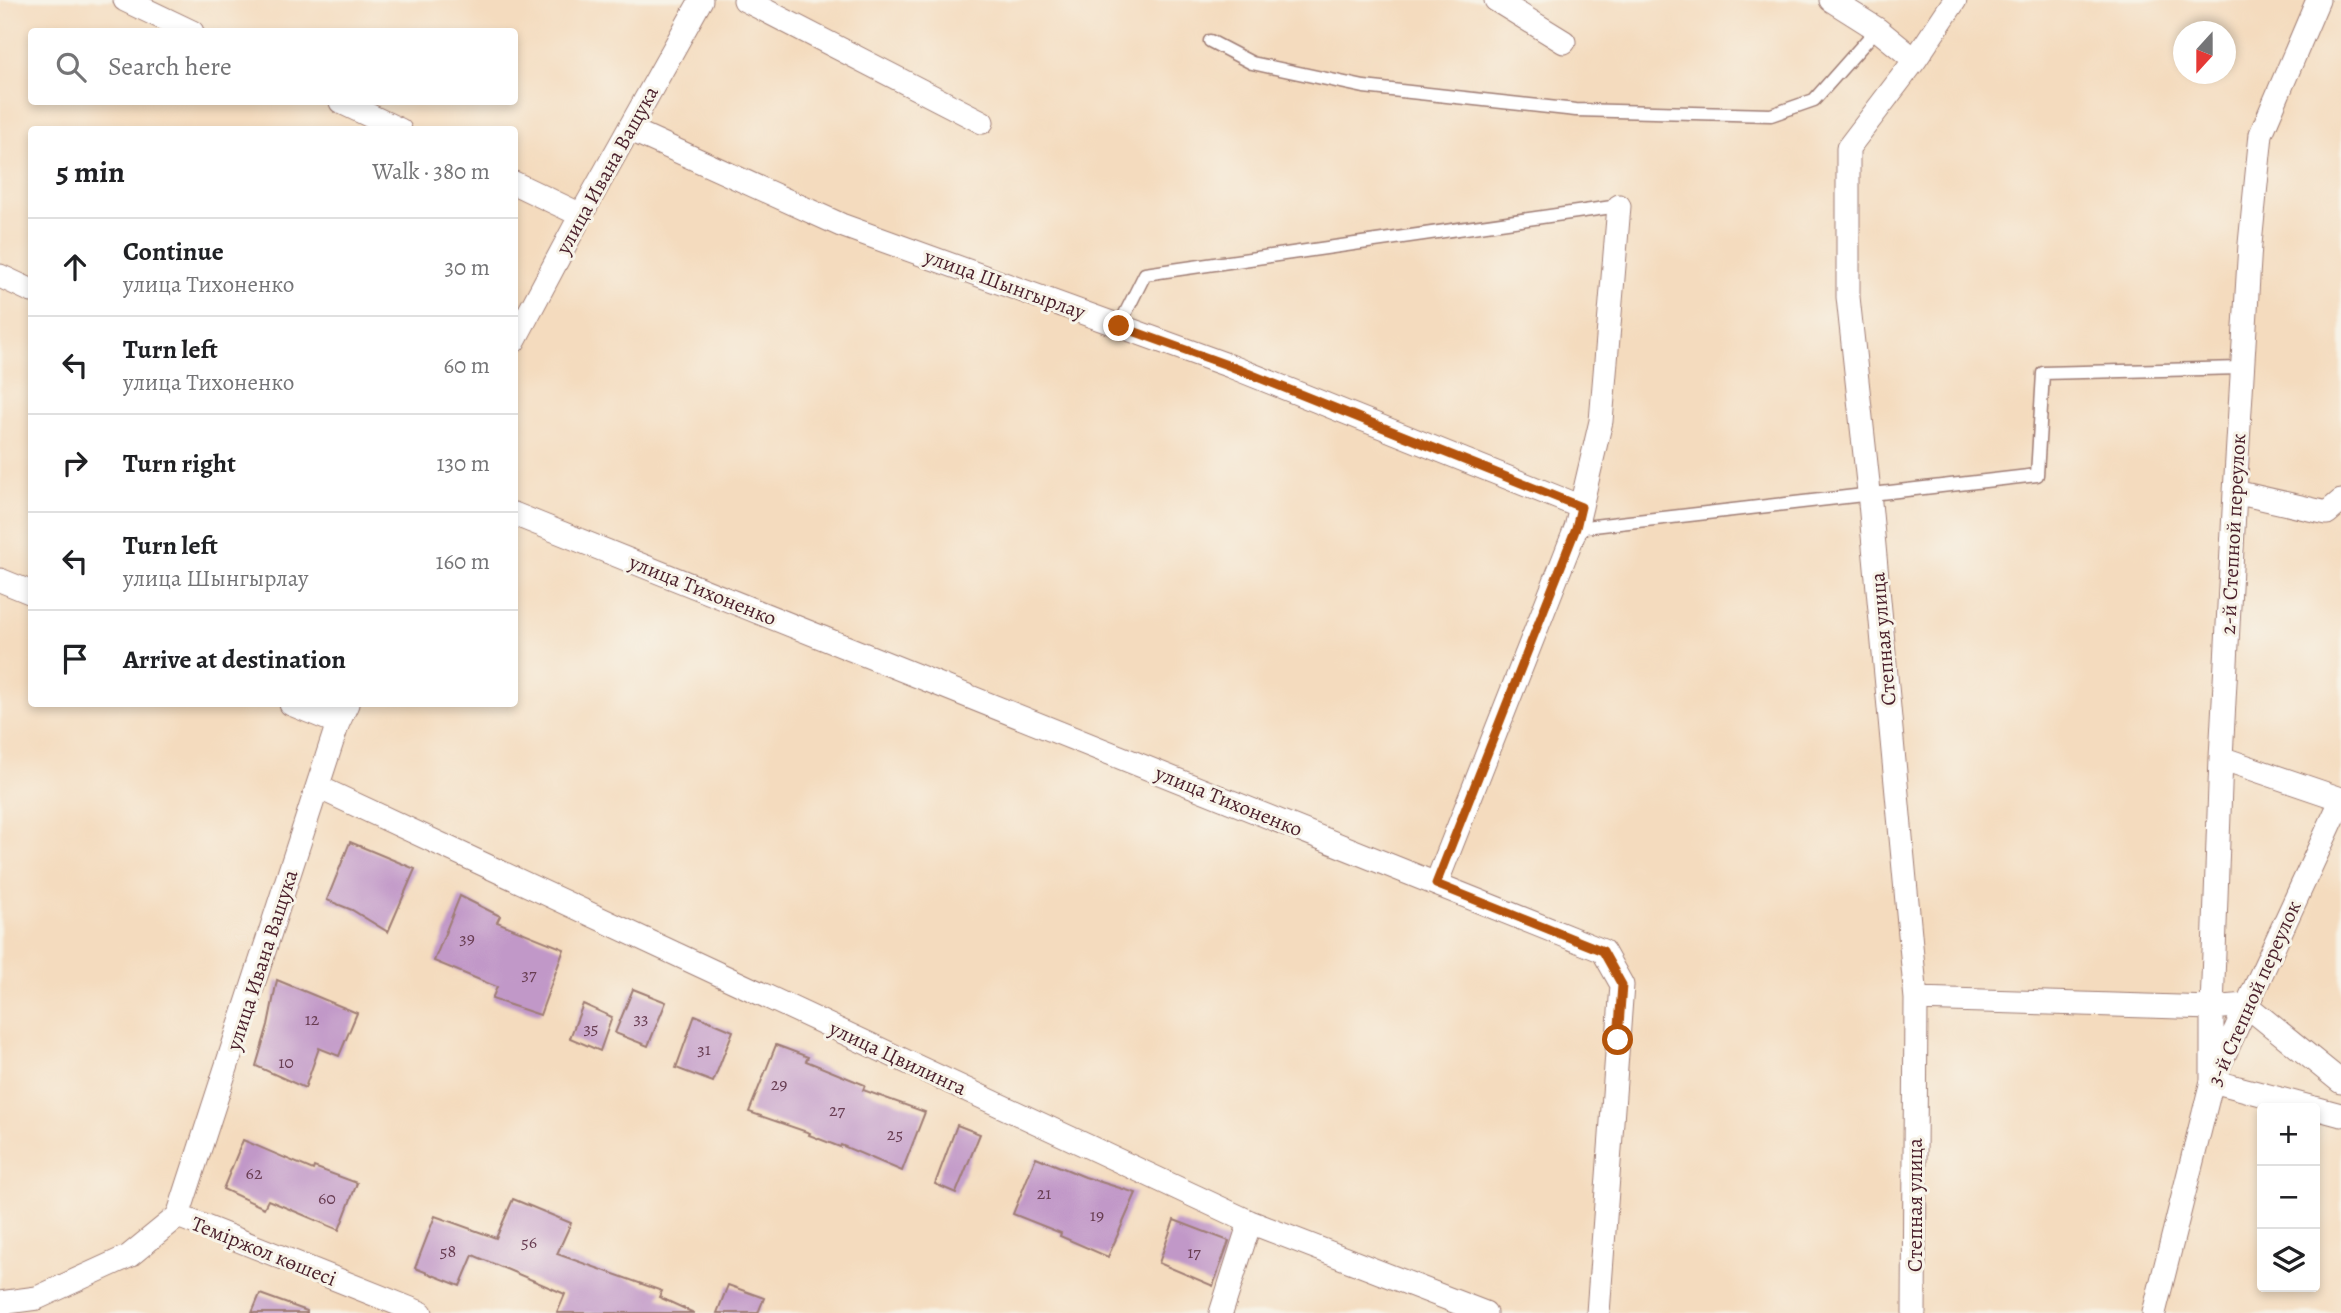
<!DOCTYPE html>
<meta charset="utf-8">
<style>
body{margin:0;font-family:Alegreya,serif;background:#f6f6f6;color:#202124}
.controls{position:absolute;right:21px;bottom:21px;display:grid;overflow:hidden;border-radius:7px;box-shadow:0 4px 10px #0003}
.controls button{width:63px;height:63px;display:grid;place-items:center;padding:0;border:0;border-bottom:2px solid #e0e0e0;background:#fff;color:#202124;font:35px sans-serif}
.compass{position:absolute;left:2173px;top:21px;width:63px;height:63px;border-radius:50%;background:#fff;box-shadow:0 4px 10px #0003;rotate:201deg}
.stop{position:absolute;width:21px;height:21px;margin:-16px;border:5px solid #b45309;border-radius:50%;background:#fff}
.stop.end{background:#b45309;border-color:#fff;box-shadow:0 2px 7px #0008}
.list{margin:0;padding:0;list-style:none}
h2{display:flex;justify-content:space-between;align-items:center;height:91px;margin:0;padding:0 28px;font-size:30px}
h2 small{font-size:23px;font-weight:400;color:#757577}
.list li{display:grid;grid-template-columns:46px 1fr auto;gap:21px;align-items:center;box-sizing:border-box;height:98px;padding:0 28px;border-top:2px solid #e0e0e0}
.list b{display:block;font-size:26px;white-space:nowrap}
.list p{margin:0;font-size:23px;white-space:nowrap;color:#757577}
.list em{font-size:23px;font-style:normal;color:#757577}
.icon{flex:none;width:38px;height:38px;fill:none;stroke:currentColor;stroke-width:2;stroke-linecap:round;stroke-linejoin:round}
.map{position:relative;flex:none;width:2341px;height:1313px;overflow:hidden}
.search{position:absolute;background:#fff;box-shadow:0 4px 10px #0003;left:28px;top:28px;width:490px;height:77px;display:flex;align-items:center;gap:18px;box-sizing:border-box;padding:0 24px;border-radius:7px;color:#757577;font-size:26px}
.panel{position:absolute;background:#fff;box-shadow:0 4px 10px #0003;left:28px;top:126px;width:490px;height:581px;border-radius:7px}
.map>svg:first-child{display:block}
.building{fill:#c198c8}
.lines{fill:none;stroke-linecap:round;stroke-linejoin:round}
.lane-casing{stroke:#9f7d74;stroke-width:15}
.street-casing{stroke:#9f7d74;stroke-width:25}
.lane{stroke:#fff;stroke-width:12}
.street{stroke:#fff;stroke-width:23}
.route{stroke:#b45309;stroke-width:9}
.labels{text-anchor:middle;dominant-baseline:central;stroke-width:6;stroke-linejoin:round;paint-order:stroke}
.number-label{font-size:18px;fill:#683d52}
.street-label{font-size:21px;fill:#4a1f2b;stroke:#f7f3e8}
</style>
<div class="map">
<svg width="2341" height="1313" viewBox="0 0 2341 1313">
<rect width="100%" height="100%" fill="#f7f3e8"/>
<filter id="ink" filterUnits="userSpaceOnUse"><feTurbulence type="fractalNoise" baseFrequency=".0143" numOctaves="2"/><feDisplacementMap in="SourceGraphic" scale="14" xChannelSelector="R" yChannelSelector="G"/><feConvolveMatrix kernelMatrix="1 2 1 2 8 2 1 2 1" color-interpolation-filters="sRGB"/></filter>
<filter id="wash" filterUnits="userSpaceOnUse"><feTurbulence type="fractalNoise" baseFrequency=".00686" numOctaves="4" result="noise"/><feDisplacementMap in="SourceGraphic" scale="28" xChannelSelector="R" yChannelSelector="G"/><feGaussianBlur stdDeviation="1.57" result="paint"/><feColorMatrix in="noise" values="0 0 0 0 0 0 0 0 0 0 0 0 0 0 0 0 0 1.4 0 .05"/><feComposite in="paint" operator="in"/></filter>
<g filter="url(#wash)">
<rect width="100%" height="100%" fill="#f4dbbe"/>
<g id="blocks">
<path class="building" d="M350 842 415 869 388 932 352 910 327 900Z
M460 896 500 916 497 922 564 949 540 1015 492 999 497 987 434 961Z
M277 980 357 1013 339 1056 319 1048 305 1088 256 1066 268 1025Z
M633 989 666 1002 648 1046 615 1033Z
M583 1004 612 1017 600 1051 570 1038Z
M695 1015 733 1031 713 1082 676 1068Z
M776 1045 808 1057 806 1061 865 1085 863 1090 925 1112 902 1171 841 1145 840 1147 809 1135 810 1133 749 1112Z
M957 1125 980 1134 956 1193 935 1184Z
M243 1140 313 1170 314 1167 357 1183 339 1230 268 1200 264 1208 223 1189Z
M1036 1157 1085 1177 1136 1193 1108 1257 1060 1236 1061 1233 1013 1214Z
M513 1199 571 1223 557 1254 662 1291 659 1297 694 1313H557L565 1294 473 1255 460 1286 415 1268 435 1216 496 1238Z
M1174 1220 1229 1241 1213 1286 1159 1263Z
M728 1285 764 1298 758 1313H717Z
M260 1294 307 1311V1313H252Z"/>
</g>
</g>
<g filter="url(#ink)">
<use href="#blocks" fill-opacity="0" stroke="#9f7d74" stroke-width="2"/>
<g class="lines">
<g class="lane-casing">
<path id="lane" d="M1210 41 1252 63 1364 87 1576 110 1771 115 1814 100 1877 29
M1119 326 1145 274 1619 206
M1576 528 2037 475 2043 373 2241 368"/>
</g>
<g class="street-casing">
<path id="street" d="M125 0 192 32
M745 0 982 122
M1496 0 1564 42
M1831 0 1877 29 1915 60
M341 102 400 130
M629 129 841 225 1230 366 1581 507
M514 183 581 215
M0 276 32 291
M514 341 581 215 701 0
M2235 492 2327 513 2341 501
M514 514 1603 951 1622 985 1598 1313
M0 580 32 593
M291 704 338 723
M2221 758 2341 799
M318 787 1250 1222 1485 1313
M1436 884 1576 528 1601 421 1619 206
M1916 999 2212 1008 2246 1005 2341 1082
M2314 1108 2212 1081V1008L2221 758 2235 492 2250 244 2261 134 2318 0
M2315 1108 2341 1115
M178 1216 338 723 347 704
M178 1216 421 1313
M0 1303 37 1298 129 1256 178 1216
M1221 1313 1250 1222
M1914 1313 1916 999 1869 492 1848 297V148L1915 60 1955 0
M2154 1313 2212 1081 2341 801"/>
</g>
<use href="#lane" class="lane"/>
<use href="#street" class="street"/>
</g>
</g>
<g class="lines" filter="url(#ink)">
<path class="route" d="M1119 326 1230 366 1581 507 1576 528 1436 884 1603 951 1622 985 1618 1040"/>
</g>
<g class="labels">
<g class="number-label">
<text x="467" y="938">39</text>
<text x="529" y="974">37</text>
<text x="641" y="1018">33</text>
<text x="312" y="1019">12</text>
<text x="591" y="1028">35</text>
<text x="704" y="1049">31</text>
<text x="286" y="1062">10</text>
<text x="779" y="1084">29</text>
<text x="837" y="1110">27</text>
<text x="895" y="1134">25</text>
<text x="254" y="1173">62</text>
<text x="1044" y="1193">21</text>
<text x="327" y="1198">60</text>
<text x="1097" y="1215">19</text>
<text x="529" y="1242">56</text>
<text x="448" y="1251">58</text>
<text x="1194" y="1252">17</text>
</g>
<g class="street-label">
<text transform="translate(607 170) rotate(-61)">улица Ивана Ващука</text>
<text transform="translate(1005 284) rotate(20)">улица Шынгырлау</text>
<text transform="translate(2233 534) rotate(-87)">2-й Степной переулок</text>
<text transform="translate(703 590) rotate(22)">улица Тихоненко</text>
<text transform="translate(1883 639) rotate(-95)">Степная улица</text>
<text transform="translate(1229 801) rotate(22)">улица Тихоненко</text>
<text transform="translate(262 960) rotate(-72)">улица Ивана Ващука</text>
<text transform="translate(2254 993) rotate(-66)">3-й Степной переулок</text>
<text transform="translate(898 1058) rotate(25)">улица Цвилинга</text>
<text transform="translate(1915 1205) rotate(-90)">Степная улица</text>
<text transform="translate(264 1251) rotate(22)">Теміржол көшесі</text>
</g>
</g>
</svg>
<div class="controls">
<button>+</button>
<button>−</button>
<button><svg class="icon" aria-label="layers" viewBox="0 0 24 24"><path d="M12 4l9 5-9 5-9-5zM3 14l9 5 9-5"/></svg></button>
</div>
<svg class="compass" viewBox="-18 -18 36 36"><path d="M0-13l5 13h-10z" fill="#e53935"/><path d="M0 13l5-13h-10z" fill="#757577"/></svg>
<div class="stop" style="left:1618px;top:1040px"></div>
<div class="stop end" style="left:1119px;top:326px"></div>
<div class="search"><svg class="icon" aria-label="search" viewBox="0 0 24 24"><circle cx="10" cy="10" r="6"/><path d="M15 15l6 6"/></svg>Search here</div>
<section class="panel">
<h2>5 min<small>Walk · 380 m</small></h2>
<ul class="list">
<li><svg class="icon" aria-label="ahead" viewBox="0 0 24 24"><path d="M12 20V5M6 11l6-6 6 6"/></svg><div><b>Continue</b><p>улица Тихоненко</p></div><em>30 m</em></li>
<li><svg class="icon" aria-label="left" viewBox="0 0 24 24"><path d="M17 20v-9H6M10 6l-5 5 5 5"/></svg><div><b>Turn left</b><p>улица Тихоненко</p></div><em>60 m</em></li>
<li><svg class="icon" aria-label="right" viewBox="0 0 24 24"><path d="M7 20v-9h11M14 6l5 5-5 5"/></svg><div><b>Turn right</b></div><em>130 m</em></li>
<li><svg class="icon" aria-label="left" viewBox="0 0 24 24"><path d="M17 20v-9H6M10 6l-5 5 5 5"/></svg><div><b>Turn left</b><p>улица Шынгырлау</p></div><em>160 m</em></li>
<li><svg class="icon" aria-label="arrive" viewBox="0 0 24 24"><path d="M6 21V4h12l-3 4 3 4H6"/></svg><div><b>Arrive at destination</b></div></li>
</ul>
</section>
</div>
